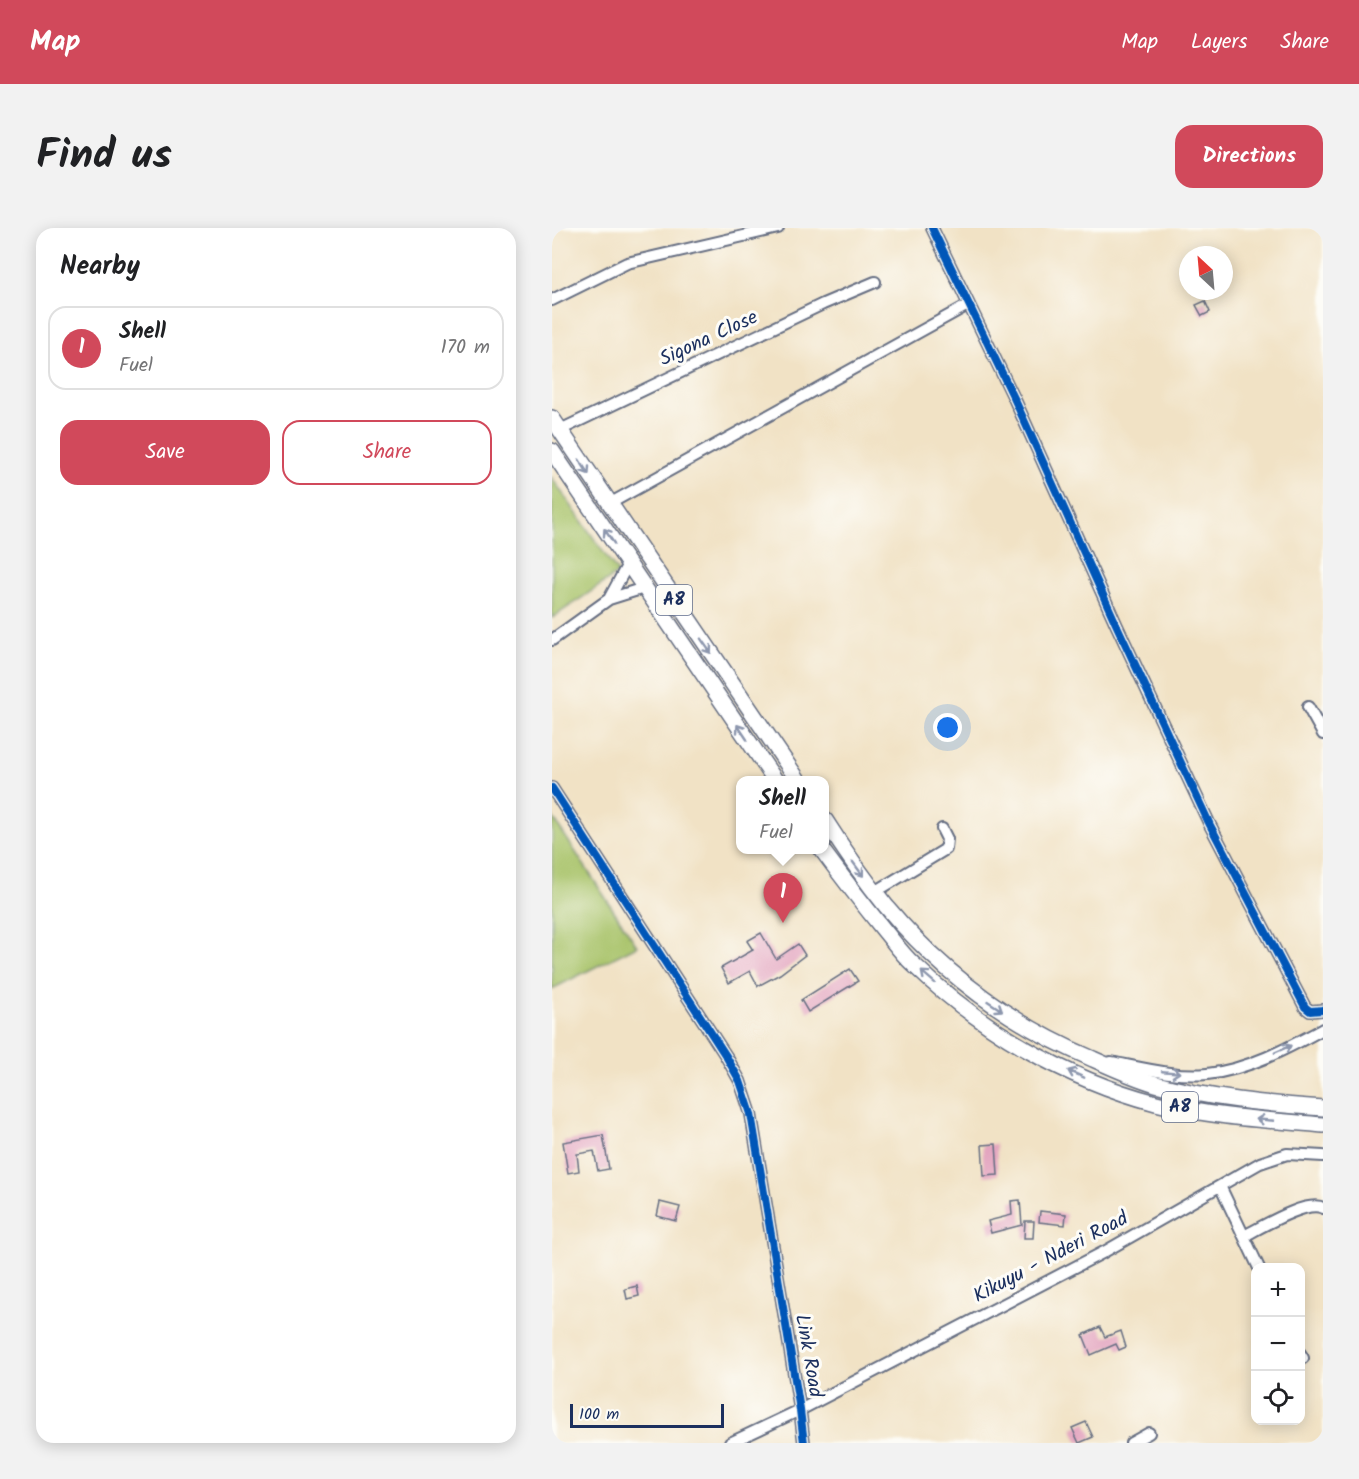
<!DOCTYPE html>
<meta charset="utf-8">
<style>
body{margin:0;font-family:Kalam,sans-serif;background:#f2f2f2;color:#202124}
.controls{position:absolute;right:18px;bottom:18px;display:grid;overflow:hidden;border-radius:12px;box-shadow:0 3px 15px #0003}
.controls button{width:54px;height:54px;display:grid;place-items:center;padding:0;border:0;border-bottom:2px solid #e0e0e0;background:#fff;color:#202124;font:30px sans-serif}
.compass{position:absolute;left:627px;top:18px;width:54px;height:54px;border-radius:50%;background:#fff;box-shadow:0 3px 15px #0003;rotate:334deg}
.scale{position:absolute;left:18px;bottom:15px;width:154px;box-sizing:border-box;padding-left:6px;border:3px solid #1b2f5e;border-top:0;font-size:16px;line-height:21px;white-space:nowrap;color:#1b2f5e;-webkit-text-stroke:4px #fdfcf7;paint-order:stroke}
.you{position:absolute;left:396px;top:500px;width:21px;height:21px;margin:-15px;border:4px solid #fff;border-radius:50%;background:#1a73e8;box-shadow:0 0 0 9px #1a73e833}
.badge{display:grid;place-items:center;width:39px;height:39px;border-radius:50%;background:#d1495b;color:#fff;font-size:20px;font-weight:700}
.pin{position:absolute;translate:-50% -50px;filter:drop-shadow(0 2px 3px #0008)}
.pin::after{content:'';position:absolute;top:32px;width:21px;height:18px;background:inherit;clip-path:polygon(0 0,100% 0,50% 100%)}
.popup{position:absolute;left:184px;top:548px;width:93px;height:78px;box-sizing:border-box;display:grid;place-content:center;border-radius:12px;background:#fff;filter:drop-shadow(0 2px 4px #0005);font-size:20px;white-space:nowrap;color:#757577}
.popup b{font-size:22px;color:#202124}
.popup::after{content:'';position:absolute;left:50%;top:100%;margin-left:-12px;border:12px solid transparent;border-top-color:#fff}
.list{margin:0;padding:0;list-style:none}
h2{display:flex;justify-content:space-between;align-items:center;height:78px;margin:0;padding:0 24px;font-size:26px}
h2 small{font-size:20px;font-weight:400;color:#757577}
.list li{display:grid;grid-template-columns:39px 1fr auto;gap:18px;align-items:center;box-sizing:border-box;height:84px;margin:0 12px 12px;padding:0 12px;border:2px solid #e0e0e0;border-radius:18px}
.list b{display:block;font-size:22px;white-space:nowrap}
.list p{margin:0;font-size:20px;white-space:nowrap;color:#757577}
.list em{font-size:20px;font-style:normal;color:#757577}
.actions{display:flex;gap:12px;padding:18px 24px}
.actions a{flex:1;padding:14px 0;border:2px solid #d1495b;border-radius:18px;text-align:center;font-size:21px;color:#d1495b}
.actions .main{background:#d1495b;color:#fff}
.icon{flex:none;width:33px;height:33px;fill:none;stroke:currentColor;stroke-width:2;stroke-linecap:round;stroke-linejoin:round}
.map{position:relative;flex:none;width:771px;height:1215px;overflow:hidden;border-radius:18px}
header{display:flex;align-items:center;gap:36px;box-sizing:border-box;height:84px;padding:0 30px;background:#d1495b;color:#fff}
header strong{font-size:28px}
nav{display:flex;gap:33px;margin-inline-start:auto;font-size:21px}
.intro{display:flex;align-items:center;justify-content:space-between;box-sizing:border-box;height:144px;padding:0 36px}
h1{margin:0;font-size:42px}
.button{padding:15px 27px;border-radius:18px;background:#d1495b;color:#fff;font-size:21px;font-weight:700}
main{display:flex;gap:36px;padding:0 36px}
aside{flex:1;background:#fff;border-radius:18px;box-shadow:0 3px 15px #0003}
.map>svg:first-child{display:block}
.green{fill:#a8c369;stroke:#627964;stroke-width:1.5}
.building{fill:#e3a4bf}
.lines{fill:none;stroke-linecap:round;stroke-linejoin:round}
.minor-casing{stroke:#666e82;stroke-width:14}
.highway-casing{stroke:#666e82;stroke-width:18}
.minor{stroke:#fff;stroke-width:10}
.highway{stroke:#fff;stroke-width:15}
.cycleway-casing{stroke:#fdfcf7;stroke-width:11}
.cycleway{stroke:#0057b8;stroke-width:8}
.oneway{stroke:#8d97ae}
.labels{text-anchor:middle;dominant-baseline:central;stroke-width:6;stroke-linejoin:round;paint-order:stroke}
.shield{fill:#fdfcf7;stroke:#5f6c8c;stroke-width:1.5}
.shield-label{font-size:18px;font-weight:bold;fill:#1b2f5e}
.street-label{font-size:20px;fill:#1b2f5e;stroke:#fdfcf7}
</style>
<header>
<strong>Map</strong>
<nav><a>Map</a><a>Layers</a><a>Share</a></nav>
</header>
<div class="intro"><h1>Find us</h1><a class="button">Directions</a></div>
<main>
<aside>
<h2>Nearby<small></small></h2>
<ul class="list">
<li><span class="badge">1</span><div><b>Shell</b><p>Fuel</p></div><em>170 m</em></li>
</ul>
<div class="actions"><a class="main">Save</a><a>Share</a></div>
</aside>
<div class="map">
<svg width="771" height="1215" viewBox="0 0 771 1215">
<rect width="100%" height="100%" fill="#fdfcf7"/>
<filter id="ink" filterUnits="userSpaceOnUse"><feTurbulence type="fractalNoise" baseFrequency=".0167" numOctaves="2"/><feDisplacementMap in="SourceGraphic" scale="12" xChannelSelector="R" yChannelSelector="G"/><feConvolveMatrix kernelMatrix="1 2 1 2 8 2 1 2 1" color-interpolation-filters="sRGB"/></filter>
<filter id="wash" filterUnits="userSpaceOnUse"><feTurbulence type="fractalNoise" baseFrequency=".008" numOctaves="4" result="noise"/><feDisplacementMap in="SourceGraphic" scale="24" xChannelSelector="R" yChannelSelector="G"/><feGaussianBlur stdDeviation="1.35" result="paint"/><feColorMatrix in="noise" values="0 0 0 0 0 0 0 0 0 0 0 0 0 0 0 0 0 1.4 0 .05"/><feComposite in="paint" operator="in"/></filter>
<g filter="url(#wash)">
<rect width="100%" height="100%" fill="#f1e2c5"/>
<path class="green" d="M0 250 66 345 0 390Z
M0 588 85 718 0 761Z"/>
<g id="blocks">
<path class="building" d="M653 73 658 84 650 88 644 77Z
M209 705 224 731 246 716 253 727 228 746 206 758 198 743 177 755 169 740 201 722 195 713Z
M298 741 306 753 256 784 249 772Z
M51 907 57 941 46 943 42 923 25 926 27 943 16 945 11 914Z
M444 916 446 947 432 948 430 917Z
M468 972 470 997 439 1005 436 993 460 987 459 973Z
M108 974 128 979 124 993 105 988Z
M488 983 514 986 513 997 487 994Z
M473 993H482L481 1010H472Z
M85 1058 87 1068 75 1071 73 1061Z
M548 1099 553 1109 569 1103 574 1119 567 1122 564 1116 539 1127 531 1107Z
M534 1194 541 1209 527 1215 520 1200Z"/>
</g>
</g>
<g filter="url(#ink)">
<use href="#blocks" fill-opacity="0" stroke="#666e82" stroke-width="1.5"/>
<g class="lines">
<g class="minor-casing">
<path id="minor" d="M380 0 462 170 565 398 658 597 753 779 758 783 771 782
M0 72 75 35 226 0
M8 202 271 76 323 54
M57 276 416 77
M57 371 76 336
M0 412 57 371 92 360
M756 479 771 506
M0 560 174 828 188 853 199 886 248 1182 252 1215
M323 664 394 621 395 611 390 601
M559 834C590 840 623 849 655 846 696 842 736 820 771 801
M668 958 707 1040
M692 1008C708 1000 755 971 771 980
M748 1125 751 1130
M178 1215 248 1182 552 1024 708 935 735 926 771 928
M579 1215 597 1205"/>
</g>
<g class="highway-casing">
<path id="highway" d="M0 190 246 552
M0 223 223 552
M273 592C292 622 312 651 334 678 390 745 460 797 541 831 561 840 583 850 604 856 659 871 715 876 771 880
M270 622C290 649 310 675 331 701 341 713 350 726 361 736 428 801 513 851 604 875 658 889 716 892 771 897"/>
</g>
<use href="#minor" class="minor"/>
<use href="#highway" class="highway"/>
<g class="cycleway-casing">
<path id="cycleway" d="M380 0 462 170 565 398 658 597 753 779 758 783 771 782
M0 560 174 828 188 853 199 886 248 1182 252 1215"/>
</g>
<use href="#cycleway" class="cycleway"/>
</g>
<defs><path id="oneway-shaft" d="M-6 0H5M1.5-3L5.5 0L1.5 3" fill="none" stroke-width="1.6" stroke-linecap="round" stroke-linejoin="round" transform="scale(1.5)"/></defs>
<g class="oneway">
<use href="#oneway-shaft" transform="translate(32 239) rotate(57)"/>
<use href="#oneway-shaft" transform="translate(57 308) rotate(-124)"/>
<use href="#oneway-shaft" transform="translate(154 418) rotate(55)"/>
<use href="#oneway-shaft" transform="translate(190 504) rotate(-124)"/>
<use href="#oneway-shaft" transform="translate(306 641) rotate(54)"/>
<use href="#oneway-shaft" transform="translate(376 749) rotate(-139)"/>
<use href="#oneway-shaft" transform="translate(443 778) rotate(33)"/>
<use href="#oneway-shaft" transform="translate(731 821) rotate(-24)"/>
<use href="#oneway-shaft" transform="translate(619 844) rotate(5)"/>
<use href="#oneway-shaft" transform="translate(524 846) rotate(-156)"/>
<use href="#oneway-shaft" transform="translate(713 892) rotate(-175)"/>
</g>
</g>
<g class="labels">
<g class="shield">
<rect x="104" y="357" width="36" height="30" rx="4.5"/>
<rect x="610" y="864" width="36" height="30" rx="4.5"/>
</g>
<g class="shield-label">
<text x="122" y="372">A8</text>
<text x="628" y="879">A8</text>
</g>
<g class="street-label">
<text transform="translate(157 111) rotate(-25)">Sigona Close</text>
<text transform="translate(499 1030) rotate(-28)">Kikuyu - Nderi Road</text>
<text transform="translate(256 1128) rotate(80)">Link Road</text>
</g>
</g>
</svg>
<div class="controls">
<button>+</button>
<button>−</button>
<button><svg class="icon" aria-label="locate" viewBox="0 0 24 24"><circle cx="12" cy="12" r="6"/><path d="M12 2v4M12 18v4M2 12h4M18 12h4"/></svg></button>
</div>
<svg class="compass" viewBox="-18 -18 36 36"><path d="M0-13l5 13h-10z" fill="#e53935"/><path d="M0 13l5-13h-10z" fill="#757577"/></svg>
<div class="scale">100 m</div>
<div class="you"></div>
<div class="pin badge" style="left:231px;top:695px">1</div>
<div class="popup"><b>Shell</b>Fuel</div>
</div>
</main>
